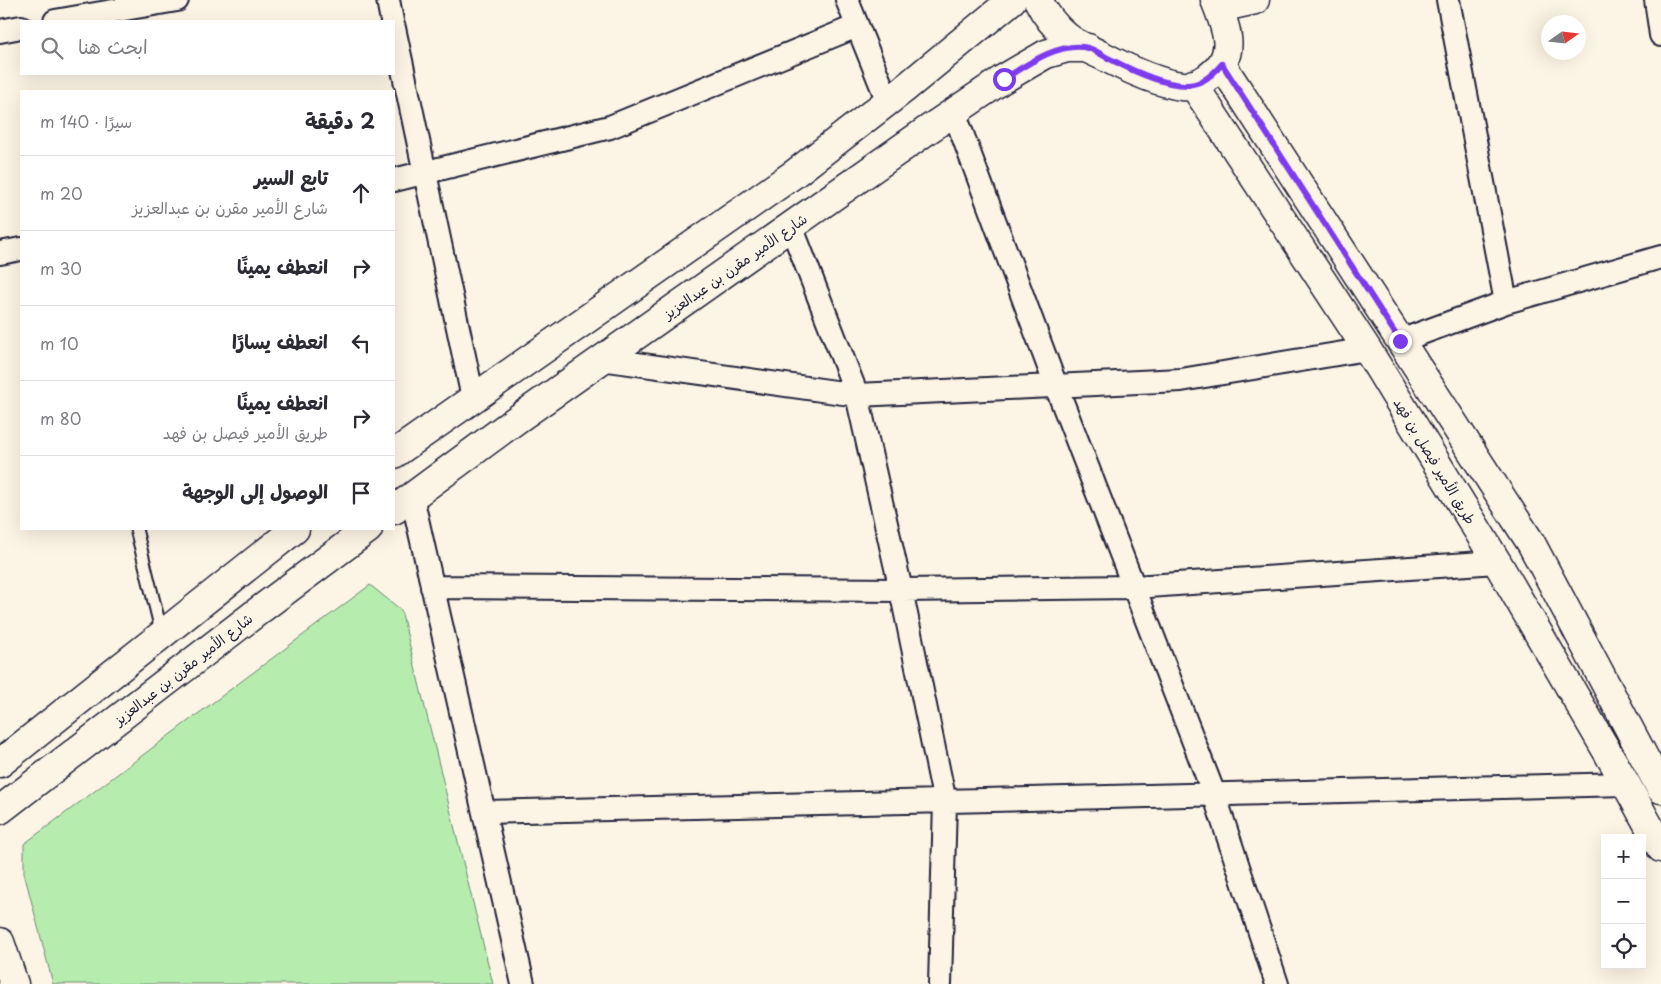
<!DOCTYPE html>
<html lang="ar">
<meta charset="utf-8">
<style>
body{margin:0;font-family:"Playpen Sans","Playpen Sans Arabic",sans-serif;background:#f7f7f7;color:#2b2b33;direction:rtl}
.controls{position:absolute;right:15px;bottom:15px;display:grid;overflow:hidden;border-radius:0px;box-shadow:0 5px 20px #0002}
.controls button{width:45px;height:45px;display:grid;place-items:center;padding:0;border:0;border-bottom:1px solid #e1e1e2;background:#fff;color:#2b2b33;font:25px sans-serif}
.compass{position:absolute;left:1541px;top:15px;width:45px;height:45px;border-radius:50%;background:#fff;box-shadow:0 5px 20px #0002;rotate:76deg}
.stop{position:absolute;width:15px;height:15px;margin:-11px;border:4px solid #7c3aed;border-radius:50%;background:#fff}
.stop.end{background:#7c3aed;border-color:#fff;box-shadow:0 1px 5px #0008}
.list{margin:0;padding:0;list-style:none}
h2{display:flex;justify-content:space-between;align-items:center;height:65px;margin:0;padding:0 20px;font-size:21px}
h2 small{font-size:16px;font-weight:400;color:#7c7c81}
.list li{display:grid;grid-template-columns:32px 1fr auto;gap:15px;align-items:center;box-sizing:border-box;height:75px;padding:0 20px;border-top:1px solid #e1e1e2}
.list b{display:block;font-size:19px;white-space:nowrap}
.list p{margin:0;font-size:16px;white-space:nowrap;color:#7c7c81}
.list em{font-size:16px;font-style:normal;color:#7c7c81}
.icon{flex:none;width:28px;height:28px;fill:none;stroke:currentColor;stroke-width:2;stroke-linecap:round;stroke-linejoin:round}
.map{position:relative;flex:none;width:1661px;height:984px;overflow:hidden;direction:ltr}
.search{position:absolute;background:#fff;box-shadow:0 5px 20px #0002;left:20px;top:20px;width:375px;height:55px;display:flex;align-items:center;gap:12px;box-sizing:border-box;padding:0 18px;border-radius:0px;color:#7c7c81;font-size:19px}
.panel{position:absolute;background:#fff;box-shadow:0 5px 20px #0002;left:20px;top:90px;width:375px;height:440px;border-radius:0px;direction:rtl}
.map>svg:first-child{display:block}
.green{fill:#b6ecae;stroke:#6c8774}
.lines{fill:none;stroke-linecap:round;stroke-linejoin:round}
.service-casing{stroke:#22223b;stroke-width:15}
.minor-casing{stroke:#22223b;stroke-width:26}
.tertiary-casing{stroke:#22223b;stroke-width:31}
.service{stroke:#fcf5e5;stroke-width:11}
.minor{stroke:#fcf5e5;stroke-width:22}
.tertiary{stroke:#fcf5e5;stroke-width:28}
.route{stroke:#7c3aed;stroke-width:6}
.labels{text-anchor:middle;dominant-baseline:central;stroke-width:4;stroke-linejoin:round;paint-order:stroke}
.street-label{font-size:14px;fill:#22223b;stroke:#fcf5e5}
</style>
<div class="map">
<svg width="1661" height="984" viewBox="0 0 1661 984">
<rect width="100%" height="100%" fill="#fcf5e5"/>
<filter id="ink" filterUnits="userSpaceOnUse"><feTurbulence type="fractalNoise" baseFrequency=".02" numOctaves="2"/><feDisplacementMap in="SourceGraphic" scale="10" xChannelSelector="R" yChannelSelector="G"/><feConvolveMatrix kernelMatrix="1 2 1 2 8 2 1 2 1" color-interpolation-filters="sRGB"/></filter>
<g filter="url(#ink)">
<path class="green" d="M370 585 401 610 493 984H53L24 873V844Z"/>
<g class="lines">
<g class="service-casing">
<path id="service" d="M136 529 162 634"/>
</g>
<g class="minor-casing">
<path id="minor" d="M388 0 392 21
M847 0 888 102
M1448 0 1506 302
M1656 0 1661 35
M55 21 177 0
M394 28 473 398
M0 31 21 27
M954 112 1056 386 1214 794 1277 984
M394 180 610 127 857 26
M791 226 857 395 901 590 945 802 940 984
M0 253 21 249
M1400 341 1506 302 1661 257
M601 359 857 395 1181 380 1367 349
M412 497 523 984
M432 587 901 590 1134 587 1497 562
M484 812C865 804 1245 793 1626 784"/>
</g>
<g class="tertiary-casing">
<path id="tertiary" d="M1038 0C1045 14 1054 26 1066 36 1076 45 1091 50 1103 56 1124 67 1158 83 1182 86 1190 87 1200 83 1207 78 1239 57 1227 30 1215 0
M1219 8 1255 0
M1222 65 1531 543 1661 789
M1193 84 1367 349 1497 562 1626 784 1661 848
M394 454 794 174 904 89 1012 0
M394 510 516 420 926 131 1003 79 1046 54 1067 48H1088
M0 763 295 529
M0 810 261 609 368 529
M0 942 14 984"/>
</g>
<use href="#service" class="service"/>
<use href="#minor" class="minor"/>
<use href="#tertiary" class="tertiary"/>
</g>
</g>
<g class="lines" filter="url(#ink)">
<path class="route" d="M1004 79C1026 65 1060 41 1088 48 1096 50 1104 57 1112 60 1133 71 1179 94 1202 81 1210 77 1216 71 1222 64L1400 341"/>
</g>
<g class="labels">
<g class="street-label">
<text transform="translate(735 266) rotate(-35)">شارع الأمير مقرن بن عبدالعزيز</text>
<text transform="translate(1435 461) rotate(59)">طريق الأمير فيصل بن فهد</text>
<text transform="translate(183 669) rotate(-38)">شارع الأمير مقرن بن عبدالعزيز</text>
</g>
</g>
</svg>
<div class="controls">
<button>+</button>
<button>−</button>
<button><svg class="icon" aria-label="locate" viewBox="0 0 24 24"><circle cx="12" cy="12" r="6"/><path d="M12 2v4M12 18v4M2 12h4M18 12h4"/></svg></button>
</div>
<svg class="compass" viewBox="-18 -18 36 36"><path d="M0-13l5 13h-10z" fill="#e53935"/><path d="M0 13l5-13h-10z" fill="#7c7c81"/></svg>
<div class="stop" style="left:1004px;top:79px"></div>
<div class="stop end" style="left:1400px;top:341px"></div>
<div class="search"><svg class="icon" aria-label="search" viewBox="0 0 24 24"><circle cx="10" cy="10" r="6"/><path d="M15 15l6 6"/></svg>ابحث هنا</div>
<section class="panel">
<h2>2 دقيقة<small>سيرًا · 140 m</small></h2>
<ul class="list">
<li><svg class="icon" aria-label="ahead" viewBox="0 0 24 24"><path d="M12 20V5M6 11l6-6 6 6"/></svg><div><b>تابع السير</b><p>شارع الأمير مقرن بن عبدالعزيز</p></div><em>20 m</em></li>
<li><svg class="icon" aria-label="right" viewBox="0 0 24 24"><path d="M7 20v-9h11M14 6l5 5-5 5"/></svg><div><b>انعطف يمينًا</b></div><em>30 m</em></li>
<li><svg class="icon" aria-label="left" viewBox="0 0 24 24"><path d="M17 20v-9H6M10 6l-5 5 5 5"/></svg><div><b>انعطف يسارًا</b></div><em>10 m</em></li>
<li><svg class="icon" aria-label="right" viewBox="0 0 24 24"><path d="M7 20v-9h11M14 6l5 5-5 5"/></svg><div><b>انعطف يمينًا</b><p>طريق الأمير فيصل بن فهد</p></div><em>80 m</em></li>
<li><svg class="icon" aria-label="arrive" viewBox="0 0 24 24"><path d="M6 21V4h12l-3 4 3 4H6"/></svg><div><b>الوصول إلى الوجهة</b></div></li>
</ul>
</section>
</div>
